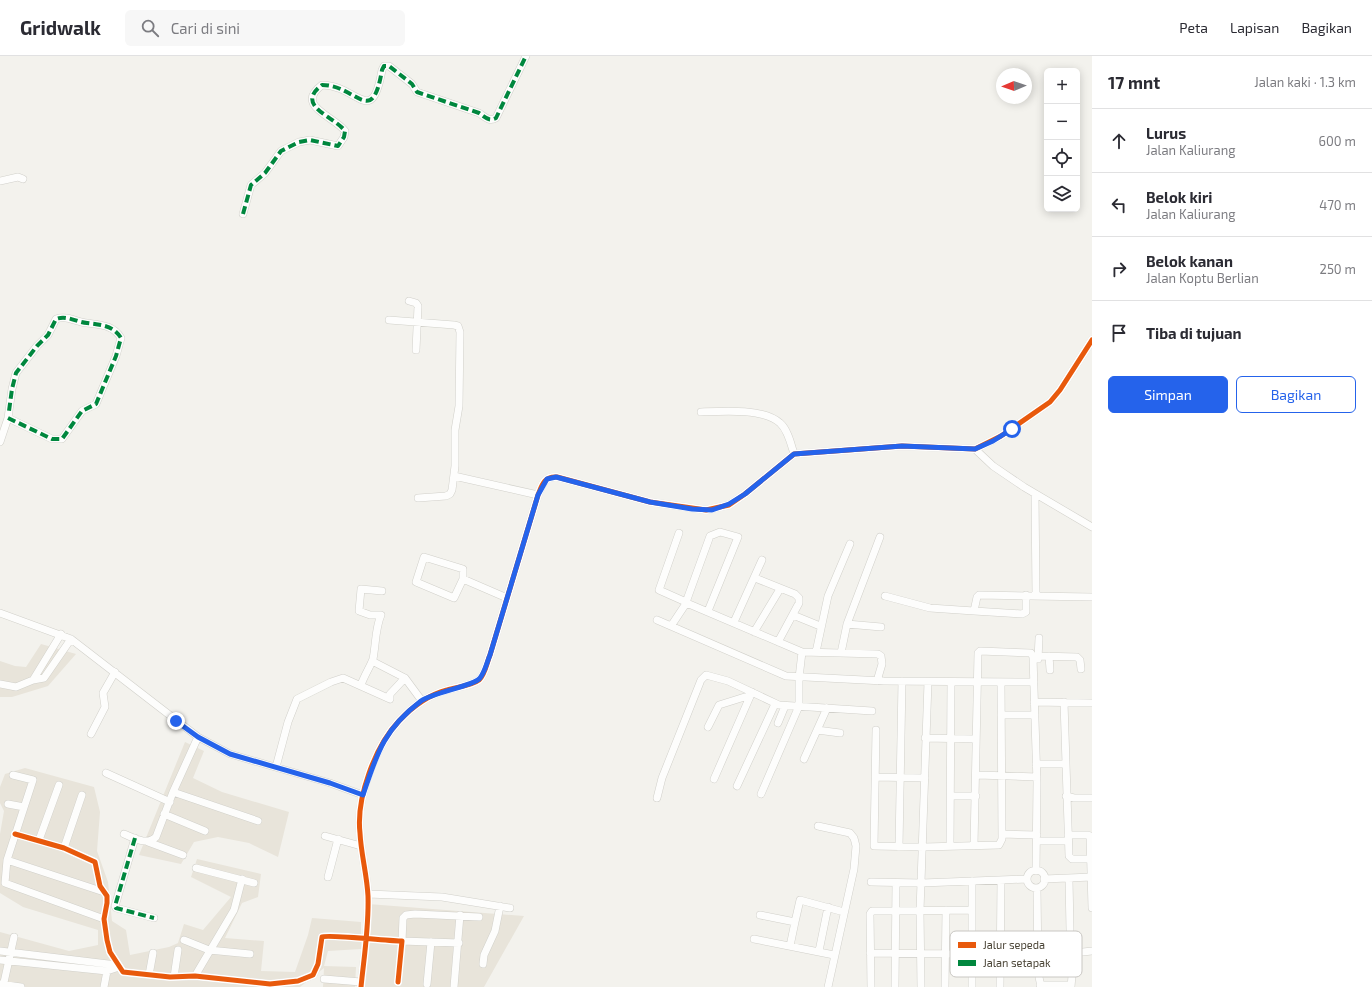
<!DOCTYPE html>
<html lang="id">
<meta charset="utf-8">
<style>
body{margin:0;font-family:"Exo 2",sans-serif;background:#f7f7f7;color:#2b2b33}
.controls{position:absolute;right:12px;top:12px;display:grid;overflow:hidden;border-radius:6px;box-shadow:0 2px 10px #0003}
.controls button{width:36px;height:36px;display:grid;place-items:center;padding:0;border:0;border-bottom:1px solid #e1e1e2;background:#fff;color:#2b2b33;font:20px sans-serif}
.compass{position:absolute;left:996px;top:12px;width:36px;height:36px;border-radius:50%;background:#fff;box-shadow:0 2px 10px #0003;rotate:268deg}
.stop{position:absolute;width:12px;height:12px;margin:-9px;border:3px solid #2563eb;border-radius:50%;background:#fff}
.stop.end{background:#2563eb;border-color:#fff;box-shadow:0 1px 4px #0008}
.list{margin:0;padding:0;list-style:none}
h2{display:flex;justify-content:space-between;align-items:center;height:52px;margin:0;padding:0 16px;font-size:17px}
h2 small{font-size:13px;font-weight:400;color:#7c7c81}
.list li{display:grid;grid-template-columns:26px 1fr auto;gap:12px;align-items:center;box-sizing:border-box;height:64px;padding:0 16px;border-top:1px solid #e1e1e2}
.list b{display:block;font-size:15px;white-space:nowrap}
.list p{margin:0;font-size:13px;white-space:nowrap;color:#7c7c81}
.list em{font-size:13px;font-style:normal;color:#7c7c81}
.actions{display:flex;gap:8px;padding:12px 16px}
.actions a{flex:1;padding:9px 0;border:1px solid #2563eb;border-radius:6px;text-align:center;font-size:14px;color:#2563eb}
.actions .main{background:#2563eb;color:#fff}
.icon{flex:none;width:22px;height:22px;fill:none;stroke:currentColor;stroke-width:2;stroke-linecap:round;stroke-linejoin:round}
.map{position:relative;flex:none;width:1092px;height:931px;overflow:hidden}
header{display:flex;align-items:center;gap:24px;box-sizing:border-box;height:56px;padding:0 20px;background:#fff;border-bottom:1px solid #e1e1e2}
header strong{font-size:19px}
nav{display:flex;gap:22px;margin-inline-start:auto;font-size:14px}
.search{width:280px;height:36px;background:#f7f7f7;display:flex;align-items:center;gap:10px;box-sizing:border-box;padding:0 14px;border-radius:6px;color:#7c7c81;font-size:15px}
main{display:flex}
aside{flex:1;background:#fff}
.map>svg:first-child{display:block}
.residential{fill:#e8e4da}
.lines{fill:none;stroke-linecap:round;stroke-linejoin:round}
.minor-casing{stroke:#d1d0ca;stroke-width:8}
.minor{stroke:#fdfdfc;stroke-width:7}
.quiet{stroke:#00873e;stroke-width:4;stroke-dasharray:8 4;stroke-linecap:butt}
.cycleway-casing{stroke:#fff;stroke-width:8}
.cycleway{stroke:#e8590c;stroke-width:5}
.route{stroke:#2563eb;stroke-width:5}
.key{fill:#fff;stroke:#c9c7c3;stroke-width:1}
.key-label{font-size:11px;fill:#4b4537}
</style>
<header>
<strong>Gridwalk</strong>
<div class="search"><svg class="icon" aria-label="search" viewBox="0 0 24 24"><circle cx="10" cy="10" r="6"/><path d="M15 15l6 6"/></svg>Cari di sini</div>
<nav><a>Peta</a><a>Lapisan</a><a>Bagikan</a></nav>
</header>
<main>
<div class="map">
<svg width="1092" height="931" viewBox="0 0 1092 931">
<rect width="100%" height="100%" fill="#f3f2ed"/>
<path class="residential" d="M41 588 76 598 48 630 12 641H0V605L15 610 26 611Z
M185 686 204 695 193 722 222 736 289 756 278 801 249 787 218 781 194 786 181 808 139 799Z
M25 712 94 731 100 756 97 795 108 826 112 865 126 874 130 899 169 891 178 887 184 868 203 874 231 841 191 821 197 803 261 818 258 841 242 847 225 882 264 885 261 915 295 916 308 879 312 862 361 866V893L328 895 324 910 356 911 355 931H323L324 912 300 931H0V876L69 895 98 889V874L23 851 0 837V778L4 755 0 747V731L5 718Z
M368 848 524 860 484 931H361Z"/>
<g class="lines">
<g class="minor-casing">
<path id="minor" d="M0 125 18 121 23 123
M243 158 251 129 265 117 281 95 299 86 310 84 338 90 344 81 345 75C334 60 294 50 322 29 357 29 372 73 382 14L384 10H389L412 28 417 36 479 57C485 61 489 66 496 62L526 0
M409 245 416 247 418 250 416 294
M389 264 454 269 458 270 460 276 459 350 455 374V410L452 434 450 438 446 440 418 442
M701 356C722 355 764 352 780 367 788 374 791 388 794 398
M0 386 8 362 12 333 16 317 37 290 48 279 56 263C67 259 76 266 87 267 101 269 113 269 121 282L116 300 96 348 82 355 62 383H52L8 362
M975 393 993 410 1024 431 1092 471
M454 420 538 439
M1035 438 1036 539
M679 477 659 534 686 546
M755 522 795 538 799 542V547L778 586
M463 523 454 542 416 526 424 501 463 513V523L507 542
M885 540 930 552 974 555 977 541 979 539 1092 541
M685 549 710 480 720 476 738 481 708 555
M974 555 1022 558 1026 556V539
M0 557 71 583 198 681 230 698 330 727 363 739
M793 559 820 570
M657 564 786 620 884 625 1034 626
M734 566 762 504
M847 568 881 571
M671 570 685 549 689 548 802 596 878 598 881 600 882 608 877 625
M754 576 780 533
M816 596 828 540 850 488
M841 597 847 568 880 481
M1039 600 1077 601 1080 604 1081 613
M1049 600 1050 614
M1038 603 1039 582
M372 605 405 622 422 645
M33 624 44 622 71 583
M0 628 16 631 33 624 61 578
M361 629C364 620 370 611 373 603 376 588 375 573 381 559H370L359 555 361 533 382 535
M1034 646 1092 647
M1064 646 1069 800 1072 803H1090
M1001 659H1035
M778 667 785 650
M708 671 719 649 751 639
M817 674 840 677
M876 674 874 790 924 791 999 789 1002 783 1001 626
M91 678 105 651 103 637 115 616
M925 682 976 683
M804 703 827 652
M1036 708H1065
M276 711 288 666 297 643 331 626 343 622 390 643V638L405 622
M106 717 170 746
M13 719 33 724 7 804 5 827 104 863
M977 719 1037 721
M876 721 925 722
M714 723 752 636
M737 730 775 648
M173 736 258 765
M761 738 799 650V622L802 596
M951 740H976
M1066 740 1074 742H1092
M657 742 662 722 701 624 706 619 728 625 779 649 872 655
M8 748 24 751
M164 758 205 775
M818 770 850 777 854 782 856 790 854 813 828 931
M15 778 64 792 95 806 100 830 107 840V847L104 863 107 884 110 896 123 916 170 921 195 920 270 928 298 925 313 919 318 908 322 881C327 878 390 885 402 885L398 926
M124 778C134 782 147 790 156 781L173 736 198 681
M1002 778 1037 779
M1068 779H1088L1090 780 1092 852
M325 780 361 790
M135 782 115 850 116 852 154 862
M39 784 59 729
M1037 785H1068
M148 786 183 799
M950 790 951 626
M974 790 978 597 980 595 1031 597 1033 601 1037 727 1036 815
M899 791 902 625
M64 792 82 739
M7 804 104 836
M196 812 254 827
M1027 823a9 9 0 1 1 18 0a9 9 0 1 1-18 0Z
M328 821 338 783
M1044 823 1092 821
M1069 823 1070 874
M871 826 922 827 1027 823
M1037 832 1038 916 1041 931
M368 838 442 841 510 852
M760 859 795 866 790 890
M795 866 800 844 844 856
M754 883 834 899
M184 884 209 894 250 898
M459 887 402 885 403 862 406 859 415 858 479 861
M0 895 108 908 119 911 107 915 0 904
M819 895 828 851
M870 897 972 898
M483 908 484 899 495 875 500 850
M1000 914 1038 916
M149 919 153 897
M195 920 234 854 242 823
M174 921 178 894
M324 923 361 926
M0 928 21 931
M427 928 431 886
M1040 929H1071
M3 931 14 881
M104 931 107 915
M361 931C364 901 369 871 368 840 367 819 361 798 360 777 356 742 375 690 399 665 412 651 428 639 447 634 456 631 471 630 479 624 485 619 487 606 490 599L538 439C542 429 544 420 557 421L650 446 706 454 729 449 745 438 794 398 902 390 975 393 1001 380 1050 346 1060 334 1092 284
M454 931 460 859
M871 931 870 858 872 855 972 854
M895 931 896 827
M921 931 920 855 928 626
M945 931 946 854
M972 931V825
M1000 931 1001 824
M1071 931 1074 897 1092 895"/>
</g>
<use href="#minor" class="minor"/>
<path class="quiet" d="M243 158 251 129 265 117 281 95 299 86 310 84 338 90 344 81 345 75C334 60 294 50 322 29 357 29 372 73 382 14L384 10H389L412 28 417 36 479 57C485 61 489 66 496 62L526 0
M8 362 52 383H62L82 355 96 348 116 300 121 282C113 269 101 269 87 267 76 266 67 259 56 263L48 279 37 290 16 317 12 333 9 355
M135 782 115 850 116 852 154 862"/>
<g class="cycleway-casing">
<path id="cycleway" d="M15 778 64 792 95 806 100 830 107 840V847L104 863 107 884 110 896 123 916 170 921 195 920 270 928 298 925 313 919 318 908 322 881C327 878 390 885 402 885L398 926
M361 931C364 901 369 871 368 840 367 819 361 798 360 777 356 742 375 690 399 665 412 651 428 639 447 634 456 631 471 630 479 624 485 619 487 606 490 599L538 439C542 429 544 420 557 421L650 446 706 454 729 449 745 438 794 398 902 390 975 393 1001 380 1050 346 1060 334 1092 284"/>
</g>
<use href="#cycleway" class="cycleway"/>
</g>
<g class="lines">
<path class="route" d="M176 665 198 681 230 698 330 727 363 739C377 697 384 673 421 645 434 636 474 630 480 622 485 616 487 606 490 599L538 439 547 423 556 421 650 446 692 453 712 454 729 448 745 438 794 398 902 390 975 393 993 385 1012 373"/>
</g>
<rect x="950" y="875" width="132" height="46" rx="6" class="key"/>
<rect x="958" y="886" width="18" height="6" fill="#e8590c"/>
<rect x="958" y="904" width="18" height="6" fill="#00873e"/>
<g class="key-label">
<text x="983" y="893">Jalur sepeda</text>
<text x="983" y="911">Jalan setapak</text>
</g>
</svg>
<div class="controls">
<button>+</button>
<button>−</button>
<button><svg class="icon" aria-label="locate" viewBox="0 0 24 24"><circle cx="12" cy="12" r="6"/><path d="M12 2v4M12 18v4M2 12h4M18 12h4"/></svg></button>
<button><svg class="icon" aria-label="layers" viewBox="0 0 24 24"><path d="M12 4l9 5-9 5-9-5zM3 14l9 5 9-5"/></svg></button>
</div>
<svg class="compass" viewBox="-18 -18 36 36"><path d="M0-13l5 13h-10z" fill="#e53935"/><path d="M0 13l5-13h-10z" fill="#7c7c81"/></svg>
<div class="stop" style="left:1012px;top:373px"></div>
<div class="stop end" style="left:176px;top:665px"></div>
</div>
<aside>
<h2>17 mnt<small>Jalan kaki · 1.3 km</small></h2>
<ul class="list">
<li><svg class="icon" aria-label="ahead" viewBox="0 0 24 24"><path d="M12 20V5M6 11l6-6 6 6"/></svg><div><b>Lurus</b><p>Jalan Kaliurang</p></div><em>600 m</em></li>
<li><svg class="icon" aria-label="left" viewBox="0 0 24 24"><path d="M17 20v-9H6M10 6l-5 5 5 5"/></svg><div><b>Belok kiri</b><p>Jalan Kaliurang</p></div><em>470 m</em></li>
<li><svg class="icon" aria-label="right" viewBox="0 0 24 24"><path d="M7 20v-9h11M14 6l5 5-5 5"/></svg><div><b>Belok kanan</b><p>Jalan Koptu Berlian</p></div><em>250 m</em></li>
<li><svg class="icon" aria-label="arrive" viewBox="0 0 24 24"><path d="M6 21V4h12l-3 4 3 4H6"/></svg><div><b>Tiba di tujuan</b></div></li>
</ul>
<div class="actions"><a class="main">Simpan</a><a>Bagikan</a></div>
</aside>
</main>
